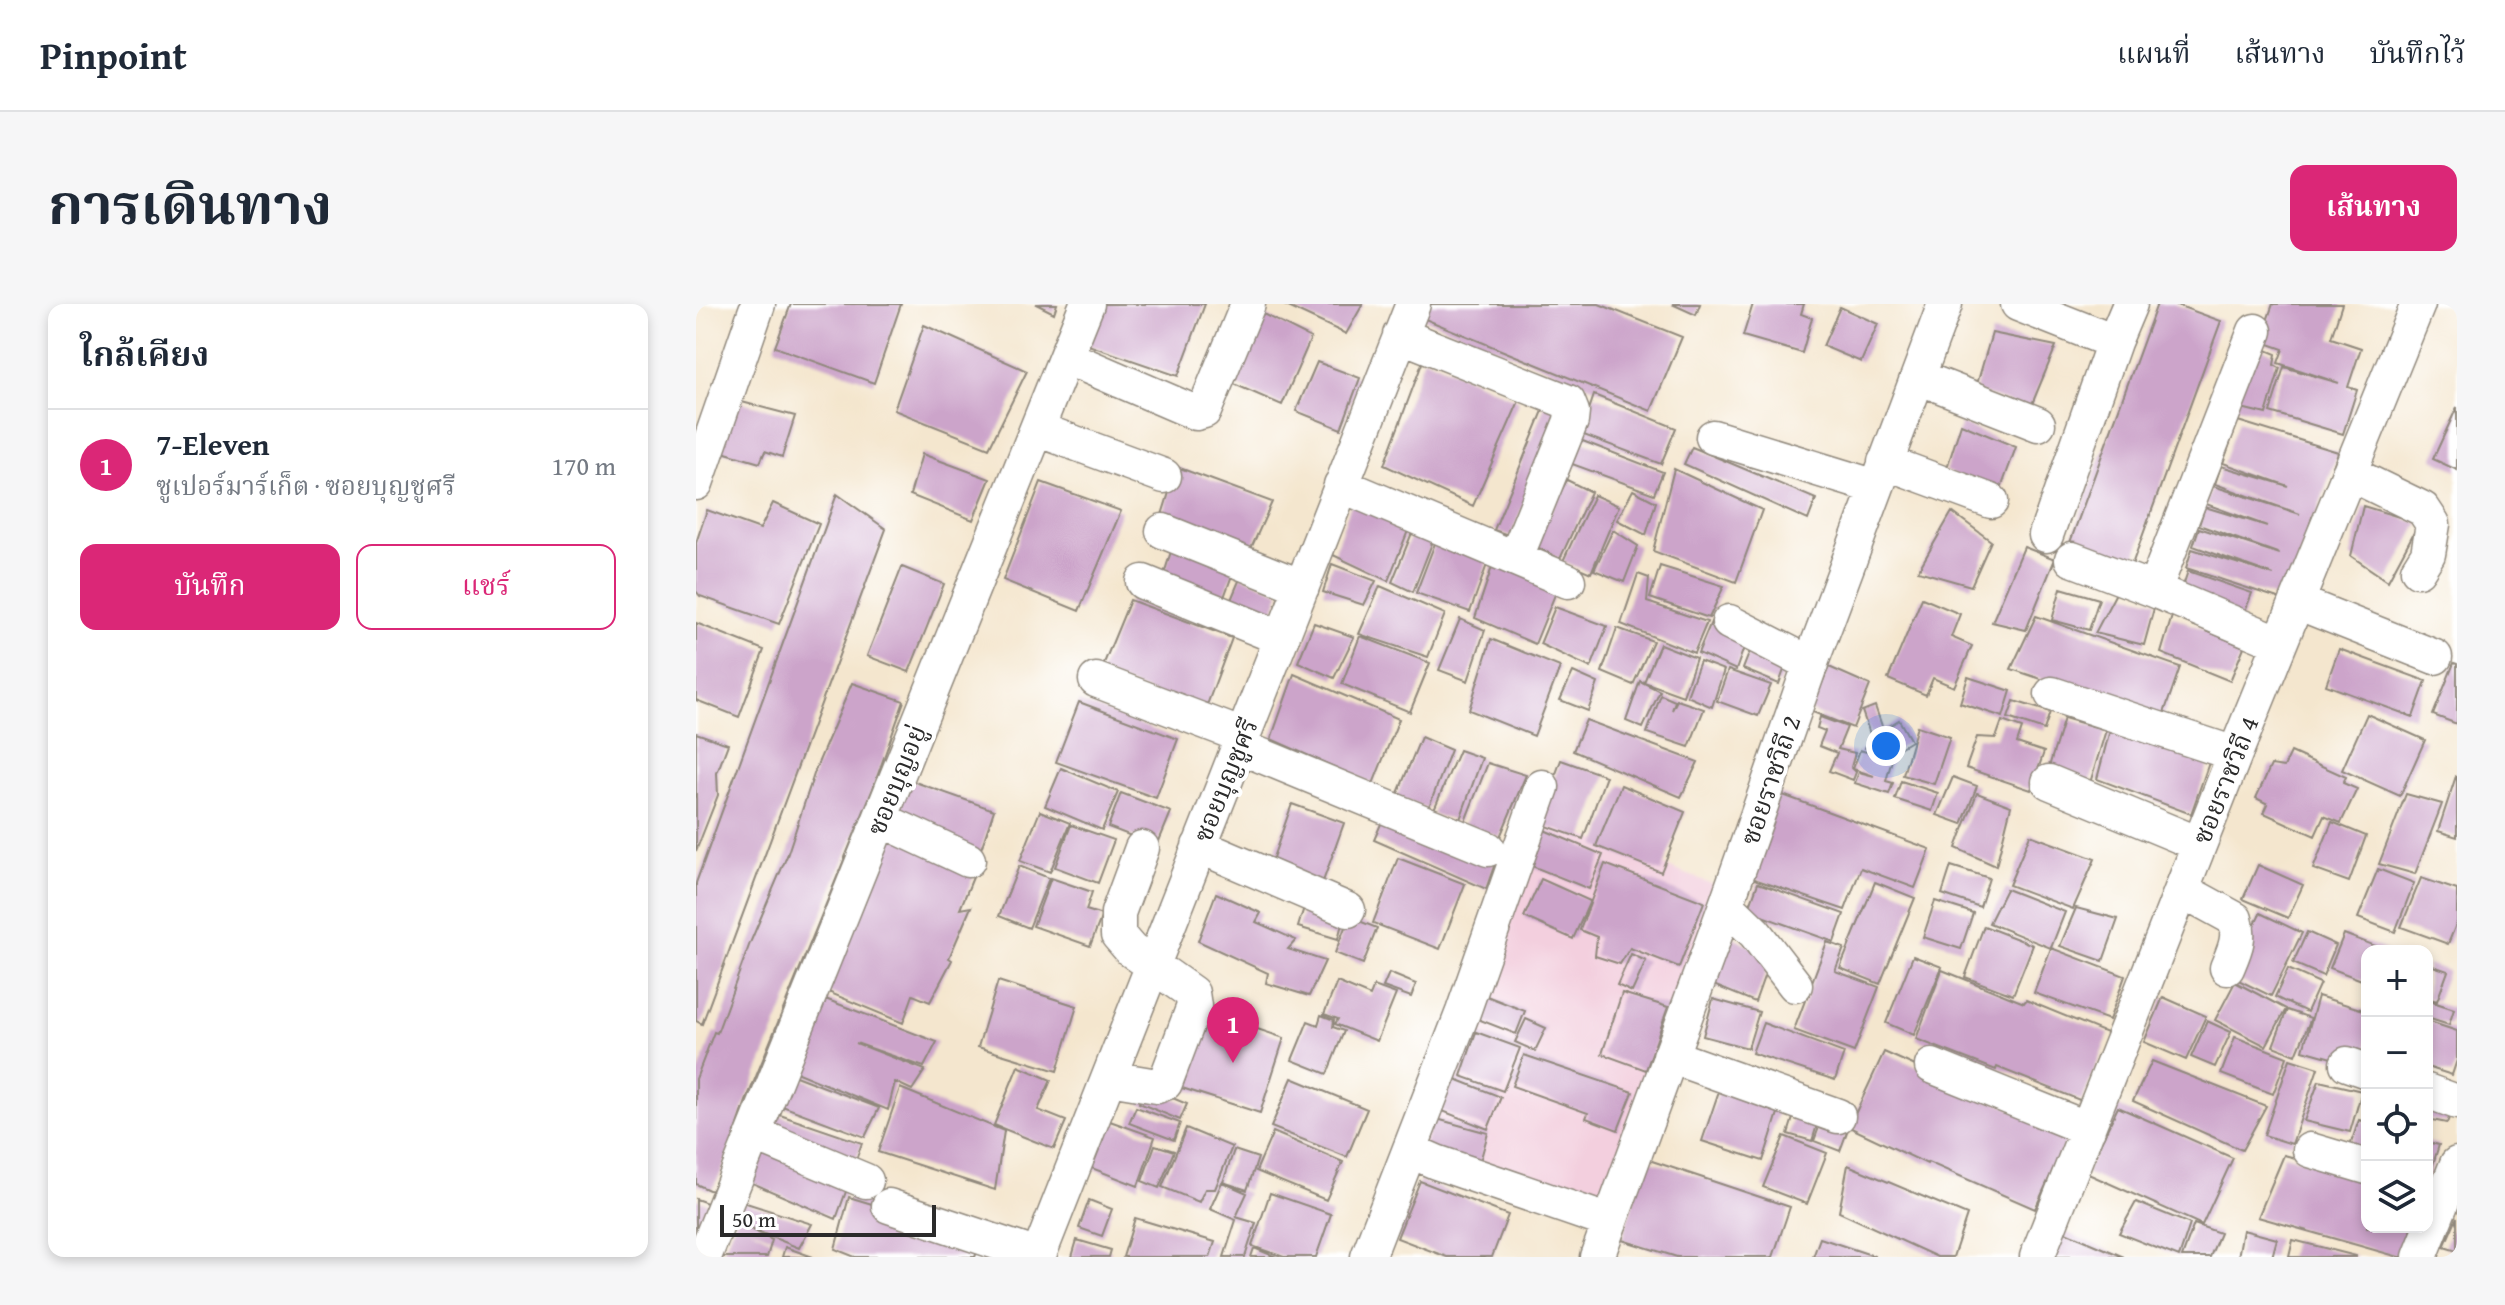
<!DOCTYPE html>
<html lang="th">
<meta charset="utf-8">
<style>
body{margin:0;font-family:"Gentium Book Plus","Noto Serif Thai",serif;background:#f6f6f7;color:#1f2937}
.controls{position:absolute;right:24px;bottom:24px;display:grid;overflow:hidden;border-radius:16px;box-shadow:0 4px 12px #0003}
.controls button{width:72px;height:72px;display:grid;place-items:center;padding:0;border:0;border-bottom:2px solid #e0e1e3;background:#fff;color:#1f2937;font:40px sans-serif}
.scale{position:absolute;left:24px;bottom:20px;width:216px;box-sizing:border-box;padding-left:8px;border:4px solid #2b2b2b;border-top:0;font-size:22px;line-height:28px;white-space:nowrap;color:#2b2b2b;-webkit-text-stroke:6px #fff;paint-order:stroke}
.you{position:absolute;left:1190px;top:442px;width:28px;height:28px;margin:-20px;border:6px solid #fff;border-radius:50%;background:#1a73e8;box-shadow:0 0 0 12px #1a73e833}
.badge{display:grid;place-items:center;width:52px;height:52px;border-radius:50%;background:#db2777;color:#fff;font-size:26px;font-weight:700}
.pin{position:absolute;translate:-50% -66px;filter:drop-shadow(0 2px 4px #0008)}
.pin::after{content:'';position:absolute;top:42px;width:28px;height:24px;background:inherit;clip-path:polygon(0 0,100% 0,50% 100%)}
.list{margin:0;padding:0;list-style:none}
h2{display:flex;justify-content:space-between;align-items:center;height:104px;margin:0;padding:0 32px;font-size:34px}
h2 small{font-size:26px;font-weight:400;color:#747a83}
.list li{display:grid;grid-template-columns:52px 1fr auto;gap:24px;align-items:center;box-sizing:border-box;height:112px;padding:0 32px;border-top:2px solid #e0e1e3}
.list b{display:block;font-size:30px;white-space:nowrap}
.list p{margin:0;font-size:26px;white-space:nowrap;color:#747a83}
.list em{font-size:26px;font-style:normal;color:#747a83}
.actions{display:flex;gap:16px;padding:24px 32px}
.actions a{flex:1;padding:18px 0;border:2px solid #db2777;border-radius:16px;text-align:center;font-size:28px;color:#db2777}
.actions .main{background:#db2777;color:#fff}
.icon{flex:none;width:44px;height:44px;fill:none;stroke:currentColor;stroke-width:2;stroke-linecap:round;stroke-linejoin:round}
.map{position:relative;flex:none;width:1761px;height:953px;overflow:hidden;border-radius:16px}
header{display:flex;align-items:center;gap:48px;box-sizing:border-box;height:112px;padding:0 40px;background:#fff;border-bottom:2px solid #e0e1e3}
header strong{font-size:38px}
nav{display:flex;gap:44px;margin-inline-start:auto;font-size:28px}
.intro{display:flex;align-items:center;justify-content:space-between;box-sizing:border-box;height:192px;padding:0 48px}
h1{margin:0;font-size:56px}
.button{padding:20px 36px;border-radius:16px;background:#db2777;color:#fff;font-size:28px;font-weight:700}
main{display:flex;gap:48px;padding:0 48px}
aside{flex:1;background:#fff;border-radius:16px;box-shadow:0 4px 12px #0003}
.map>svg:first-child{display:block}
.built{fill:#f3cfde}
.building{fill:#cca4ca}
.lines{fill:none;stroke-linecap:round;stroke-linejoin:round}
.street-casing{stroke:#90887c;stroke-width:37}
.street{stroke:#fff;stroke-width:34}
.labels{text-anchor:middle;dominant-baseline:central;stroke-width:8;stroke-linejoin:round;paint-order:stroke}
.street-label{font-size:26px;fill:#2b2b2b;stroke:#fff}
</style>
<header>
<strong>Pinpoint</strong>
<nav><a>แผนที่</a><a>เส้นทาง</a><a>บันทึกไว้</a></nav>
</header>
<div class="intro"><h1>การเดินทาง</h1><a class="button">เส้นทาง</a></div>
<main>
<aside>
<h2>ใกล้เคียง<small></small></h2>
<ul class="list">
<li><span class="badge">1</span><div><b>7-Eleven</b><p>ซูเปอร์มาร์เก็ต · ซอยบุญชูศรี</p></div><em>170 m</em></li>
</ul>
<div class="actions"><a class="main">บันทึก</a><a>แชร์</a></div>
</aside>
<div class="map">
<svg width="1761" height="953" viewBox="0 0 1761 953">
<rect width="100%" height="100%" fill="#fff"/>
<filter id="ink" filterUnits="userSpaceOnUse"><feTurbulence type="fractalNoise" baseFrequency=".0125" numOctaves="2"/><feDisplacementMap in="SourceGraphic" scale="16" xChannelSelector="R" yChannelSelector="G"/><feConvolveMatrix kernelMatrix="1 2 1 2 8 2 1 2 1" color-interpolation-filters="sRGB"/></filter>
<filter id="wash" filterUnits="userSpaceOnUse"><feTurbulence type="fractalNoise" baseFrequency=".006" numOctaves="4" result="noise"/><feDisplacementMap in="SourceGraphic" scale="32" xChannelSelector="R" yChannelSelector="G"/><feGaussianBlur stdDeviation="1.8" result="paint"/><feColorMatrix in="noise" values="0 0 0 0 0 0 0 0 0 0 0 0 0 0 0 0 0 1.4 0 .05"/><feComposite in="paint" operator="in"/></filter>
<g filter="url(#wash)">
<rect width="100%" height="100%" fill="#f4e6ce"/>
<path class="built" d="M850 517 1027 584 903 907 726 840Z"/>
<g id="blocks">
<path class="building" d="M95 0H205L178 79 79 43Z
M340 0H361L358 9Z
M407 0H509L482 72 392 41Z
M586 0H667L650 30Z
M729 0H903L986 33 955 107 724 13Z
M976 0H1004L1000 11Z
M1057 0H1108L1105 10 1116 14 1106 49 1047 32Z
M1461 0H1478L1525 17 1434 266 1372 244Z
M1577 0H1646L1635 34 1665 44 1652 83 1661 86 1647 130 1574 108 1588 63 1643 79 1582 59 1587 45 1564 37Z
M1144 3 1182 20 1165 58 1127 42Z
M561 7 615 34 586 101 531 77Z
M228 21 331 67 293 144 198 106Z
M1296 29 1360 42 1334 105 1279 87Z
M1558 41 1580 50 1578 61 1584 64 1570 110 1533 101Z
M728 54 823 97 777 202 688 161Z
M621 58 664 74 645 125 600 107Z
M898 91 980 124 965 160 885 130Z
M42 97 99 112 86 153 69 147 64 159 23 147Z
M851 97 866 104 815 232 798 226Z
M1761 103V166L1737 155Z
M1542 117 1642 148 1619 214 1616 213 1591 297 1490 264 1496 245 1578 271 1497 242 1503 224 1584 250 1503 221 1509 203 1571 222 1510 200 1517 182 1604 210 1519 180 1525 162 1592 182 1527 159Z
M1265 120 1320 143 1303 190 1250 167Z
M884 136 967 168 958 190 876 160Z
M996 143 1120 195 1112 216 988 160Z
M226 150 294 175 277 216 214 191Z
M481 163 576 198 553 249 466 211Z
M978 165 1066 206 1040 278 957 247Z
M871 176 895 188 864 255 837 241Z
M345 178 425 207 383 307 307 276Z
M937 186 960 198 950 231 921 216Z
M141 190 190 225 6 720 0 717V579Z
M898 191 923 202 895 269 867 257Z
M657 195 715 219 692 277 637 251Z
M77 199 123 220 83 320 4 292 0 287V239L11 206 64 225Z
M1667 202 1723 219 1692 277 1655 252Z
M1256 208 1295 237 1275 282 1222 267Z
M720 219 740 229 717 288 696 278Z
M917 226 942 242 928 278 898 266Z
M743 229 794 252 774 308 720 289Z
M478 238 539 263 527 296 468 270Z
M1328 243 1359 255 1330 326 1296 318Z
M799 254 862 283 839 340 779 314Z
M636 260 680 277 668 301 627 288Z
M964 262 1028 282 1013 314 954 294Z
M206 263 248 280 213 368 171 352Z
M1492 267 1556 289 1546 315 1483 294Z
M942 270 953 274 951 298 1011 318 998 349 925 320Z
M545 272 584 288 574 319 532 303Z
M684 282 749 310 732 353 663 330Z
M1365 284 1403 295 1393 326 1356 316Z
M1421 287 1460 297 1448 341 1399 329Z
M1226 294 1264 310 1255 333 1276 342 1258 383 1237 374 1230 391 1192 375Z
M434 296 536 334 508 409 404 369Z
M859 303 911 322 895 364 844 340Z
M1340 312 1484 363 1466 415 1315 365Z
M1476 312 1548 343 1534 377 1465 349Z
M764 315 789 326 772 377 743 366Z
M1015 318 1051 335 1040 366 1002 349Z
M0 319 68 346 43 413 0 396Z
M618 319 658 333 638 374 602 358Z
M921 324 957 337 937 381 906 368Z
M664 332 734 359 714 408 646 380Z
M1060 332 1094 349 1083 380 1047 365Z
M795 335 864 363 838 432 773 406Z
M964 340 1000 354 987 392 948 378Z
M1643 345 1730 377 1717 413 1630 381Z
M1004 357 1028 366 1016 403 991 392Z
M1758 359 1761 360V420L1737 411Z
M1133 363 1174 381 1157 424 1114 407Z
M1032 366 1075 381 1062 412 1021 397Z
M877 368 902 379 892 407 864 396Z
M598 370 703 415 677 480 575 435Z
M1272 373 1315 387 1307 413 1264 399Z
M944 377 964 387 947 424 930 417Z
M156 379 208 397 176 487 50 797 27 865 15 887 0 880V775L18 728 21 729 54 639 91 552 120 464Z
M965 391 979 397 976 406 981 396 1008 405 993 443 951 429Z
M1318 397 1354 408 1348 426 1312 414Z
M383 398 482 435 460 494 360 458Z
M1179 402 1187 425 1174 430 1166 407Z
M1671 410 1729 436 1704 492 1646 466Z
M1124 413 1151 423 1142 445 1159 449 1155 463 1160 468 1157 476 1133 467 1141 449 1123 442 1129 427 1121 424Z
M1368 414 1410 426 1394 479 1352 466Z
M890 416 1002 458 985 493 877 447Z
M1203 416 1215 437 1190 452 1169 444 1174 434Z
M1306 417 1326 424 1321 439 1348 448 1335 486 1270 464 1281 433 1300 434Z
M1221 422 1254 433 1238 480 1207 471Z
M1415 422 1515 453 1495 510 1401 475Z
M0 429 32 440 21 469 22 491 0 547Z
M725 433 755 446 732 505 700 494Z
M763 446 786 454 763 518 736 510Z
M1164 446 1196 456 1190 477 1197 479 1193 490 1159 479 1163 468 1178 472 1157 465Z
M1595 448 1650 473 1647 479 1661 485 1645 519 1628 512 1619 532 1568 509 1572 500 1560 494 1575 461 1588 463Z
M865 456 910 472 887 535 842 519Z
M792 459 830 471 804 533 768 520Z
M365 464 422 488 406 526 349 502Z
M202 472 298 506 282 554 193 506Z
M1760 472H1761V533L1742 527Z
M1257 473 1281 482 1266 520 1241 511Z
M1205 477 1242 489 1236 507 1199 495Z
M925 481 989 508 965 568 900 542Z
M1076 487 1234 545 1219 584 1165 564 1149 606 1061 576 1046 569Z
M425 489 475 508 461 542 412 523Z
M1281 489 1315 502 1300 562 1260 544Z
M1710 490 1746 500 1719 570 1683 560Z
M596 500 648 519 625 583 573 565Z
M691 506 803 548 790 585 678 536Z
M344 507 374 519 354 568 324 557Z
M1636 518 1670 532 1653 578 1617 565Z
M375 521 418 536 402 579 359 563Z
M841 523 907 551 893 585 826 558Z
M189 529 280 566 264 605 275 603 253 654 256 656 234 698 217 691 207 719 132 688Z
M1334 531 1399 555 1377 605 1313 581Z
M702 554 769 580 744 645 677 619Z
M909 560 1008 598 983 663 934 644 924 660 899 652 901 633 884 626Z
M1562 561 1607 581 1592 614 1547 595Z
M323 562 353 574 333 624 303 612Z
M1255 562 1293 574 1284 603 1246 590Z
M1682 565 1718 579 1699 628 1662 614Z
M355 574 396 588 390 606 406 611 394 642 337 622Z
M1725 574 1761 586V618L1752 640 1705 623Z
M845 575 894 597 877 635 828 613Z
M1179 578 1219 594 1184 680 1144 664Z
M1062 579 1148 610 1138 638 1052 607Z
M1310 585 1369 608 1355 644 1429 672 1413 716 1338 689 1355 644 1293 619Z
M520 589 565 609 560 618 600 636 592 645 629 657 613 692 570 679 572 669 502 637Z
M1239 597 1277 609 1265 645 1227 633Z
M609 600 648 612 642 635 602 623Z
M1380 604 1422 615 1407 657 1364 642Z
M1564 609 1606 629 1575 692 1534 672Z
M653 613 681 624 667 660 639 649Z
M1288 622 1337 641 1317 691 1269 673Z
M1028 628 1075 653 1059 698 1010 678Z
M1611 628 1640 641 1627 672 1597 659Z
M1648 630 1692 647H1671V678L1634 664Z
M1131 638 1148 644 1139 667 1183 683 1158 748 1098 726Z
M935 650 950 657 936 688 921 681Z
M1217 652 1246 663 1218 731 1190 719Z
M1731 660 1752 667 1741 697 1731 694Z
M1592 665 1624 679 1611 708 1593 700 1594 698 1593 700 1579 693Z
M1246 666 1328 699 1330 696 1413 730 1386 797 1301 763 1300 766 1220 735Z
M693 669 720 680 715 693 687 683Z
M302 677 381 702 361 767 282 743Z
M641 678 674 692 678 682 700 690 681 737 639 720 642 715 628 710Z
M1539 678 1590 705 1570 742 1519 716Z
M926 689 972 703 950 766 906 750Z
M119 691 241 738 228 763 160 739 229 766 216 786 199 778 192 806 97 767Z
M788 691 829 707 820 730 779 714Z
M1622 692 1671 707V764L1607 746Z
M1467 693 1510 712 1490 756 1448 738Z
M1017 695 1063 708 1052 744 1007 732Z
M1731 696 1758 705 1753 721 1731 714Z
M1591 706 1615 714 1600 751 1577 742Z
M511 708 588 734 564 809 486 784Z
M625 711 638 716 637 723 648 727 631 770 596 756 612 717 622 721Z
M830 715 850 724 839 747 819 738Z
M1511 717 1535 728 1519 763 1495 753Z
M1731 717 1761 727V756L1756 771 1731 763Z
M1067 719 1148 749 1139 776 1056 749Z
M780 728 824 744 807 787 765 772Z
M1539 733 1591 753 1577 790 1525 770Z
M1188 748 1373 831 1339 905 1232 858 1231 860 1153 823Z
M828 751 937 788 922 826 890 814 892 809 816 782Z
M1594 755 1622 764 1596 840 1568 831Z
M1456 757 1570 802 1546 846 1437 797Z
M322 762 355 776 342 806 370 817 358 845 298 821Z
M97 771 183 804 169 833 86 802Z
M596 774 671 805 651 853 575 823Z
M757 774 805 793 792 825 744 806Z
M1623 777 1666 787 1654 828 1608 817Z
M450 783 491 800 484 816 443 799Z
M204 784 308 827 299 886 182 848Z
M1023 787 1083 806 1067 857 1006 837Z
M1737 793 1758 801 1751 819 1731 815Z
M440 803 484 819 478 836 433 819Z
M1422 803 1537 854 1506 921 1390 869Z
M81 810 166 839 157 864 76 831Z
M737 814 792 829 782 865 727 850Z
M1097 814 1121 821 1116 837 1092 830Z
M1126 815 1152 825 1144 847 1118 837Z
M411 816 459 833 442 882 393 863Z
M1663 816 1671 818V851L1653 845Z
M490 824 536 843 519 885H509L503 898 466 883Z
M577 828 647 858 630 896 560 867Z
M1088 832 1131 849 1111 900 1067 883Z
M71 836 156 871 140 915 54 878Z
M1731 838 1743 841 1732 876H1731Z
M459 841 478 847 463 884 446 877Z
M538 846 562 854 551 886 527 878Z
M1588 851 1671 872V923H1716L1712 953H1703L1562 913Z
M950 855 1094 903 1077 953H981L926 936Z
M1152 861 1271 911 1257 953H1241L1143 908Z
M724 877 812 911 796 953H751L701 934Z
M526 878 551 889 540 913 560 919 549 953H528L540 916 514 905Z
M574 889 635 910 620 953H588L556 942Z
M153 893 287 934 279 953H159L139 945Z
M0 895 14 900 0 930Z
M393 896 416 905 406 932 383 924Z
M47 898 116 920 103 944 51 923 76 936 71 953H25Z
M1440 898 1494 920 1483 953 1423 929Z
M1761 913V947L1748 943Z
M439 914 519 938 514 953H427Z
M1498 920 1524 929 1514 953H1486Z
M1547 926 1581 935 1576 953H1542Z
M1367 927 1428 953H1359Z
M1124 934 1178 952V953H1117Z
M381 936 415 946 413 953H376Z
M1597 936 1660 952V953H1593Z
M89 943 117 953H86Z
M558 944 580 953H555Z"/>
</g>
</g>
<g filter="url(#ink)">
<use href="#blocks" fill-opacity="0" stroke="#90887c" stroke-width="2"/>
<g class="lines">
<g class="street-casing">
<path id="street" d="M1322 0 1418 38
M704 31 872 98 876 108 875 117 820 253
M370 53 500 109 508 107 552 0
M1222 73 1342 120
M341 125 468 172
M1017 133 1180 183
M1189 158 1295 197
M1653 169 1727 205 1737 220 1732 250 1722 266
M0 179 62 0
M645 181 872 277
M467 227 606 283
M1350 231 1418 38 1434 0
M1376 255 1458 286 1584 339
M447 278 585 334
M1458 286 1559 27
M1601 298 1739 353
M1033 318 1115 360
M400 376 547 432
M1356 390 1539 450
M542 442 792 545
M1353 478 1503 540
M184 515 272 556
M503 542 652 606
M1486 586 1539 615C1545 634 1538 647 1531 664
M1030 601 1059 629 1099 681
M974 752 1142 812
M1651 760 1671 767
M1236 762 1392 825
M413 774 461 782 469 779 498 702 496 689 435 646 422 631V609L446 544
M1731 787 1761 798
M58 830 170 877
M1614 846 1671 863
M715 847 740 858 914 918
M193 902 342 952
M8 953 391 0
M342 953 717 0
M672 953 767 708 846 483
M901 953 1030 601 1116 356 1249 0
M1341 953 1539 450 1722 0
M1724 953 1761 860"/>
</g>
<use href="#street" class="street"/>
</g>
</g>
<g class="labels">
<g class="street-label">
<text transform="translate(200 476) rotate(-68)">ซอยบุญอยู่</text>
<text transform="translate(529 476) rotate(-68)">ซอยบุญชูศรี</text>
<text transform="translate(1074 476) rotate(-71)">ซอยราชวิถี 2</text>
<text transform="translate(1529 476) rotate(-68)">ซอยราชวิถี 4</text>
</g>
</g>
</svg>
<div class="controls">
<button>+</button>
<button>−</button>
<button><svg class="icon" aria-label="locate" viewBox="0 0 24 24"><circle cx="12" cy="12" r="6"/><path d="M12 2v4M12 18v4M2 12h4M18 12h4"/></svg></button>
<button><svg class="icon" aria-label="layers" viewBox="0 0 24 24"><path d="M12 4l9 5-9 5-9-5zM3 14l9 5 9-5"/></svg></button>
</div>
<div class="scale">50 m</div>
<div class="you"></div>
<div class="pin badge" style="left:537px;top:759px">1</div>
</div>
</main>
